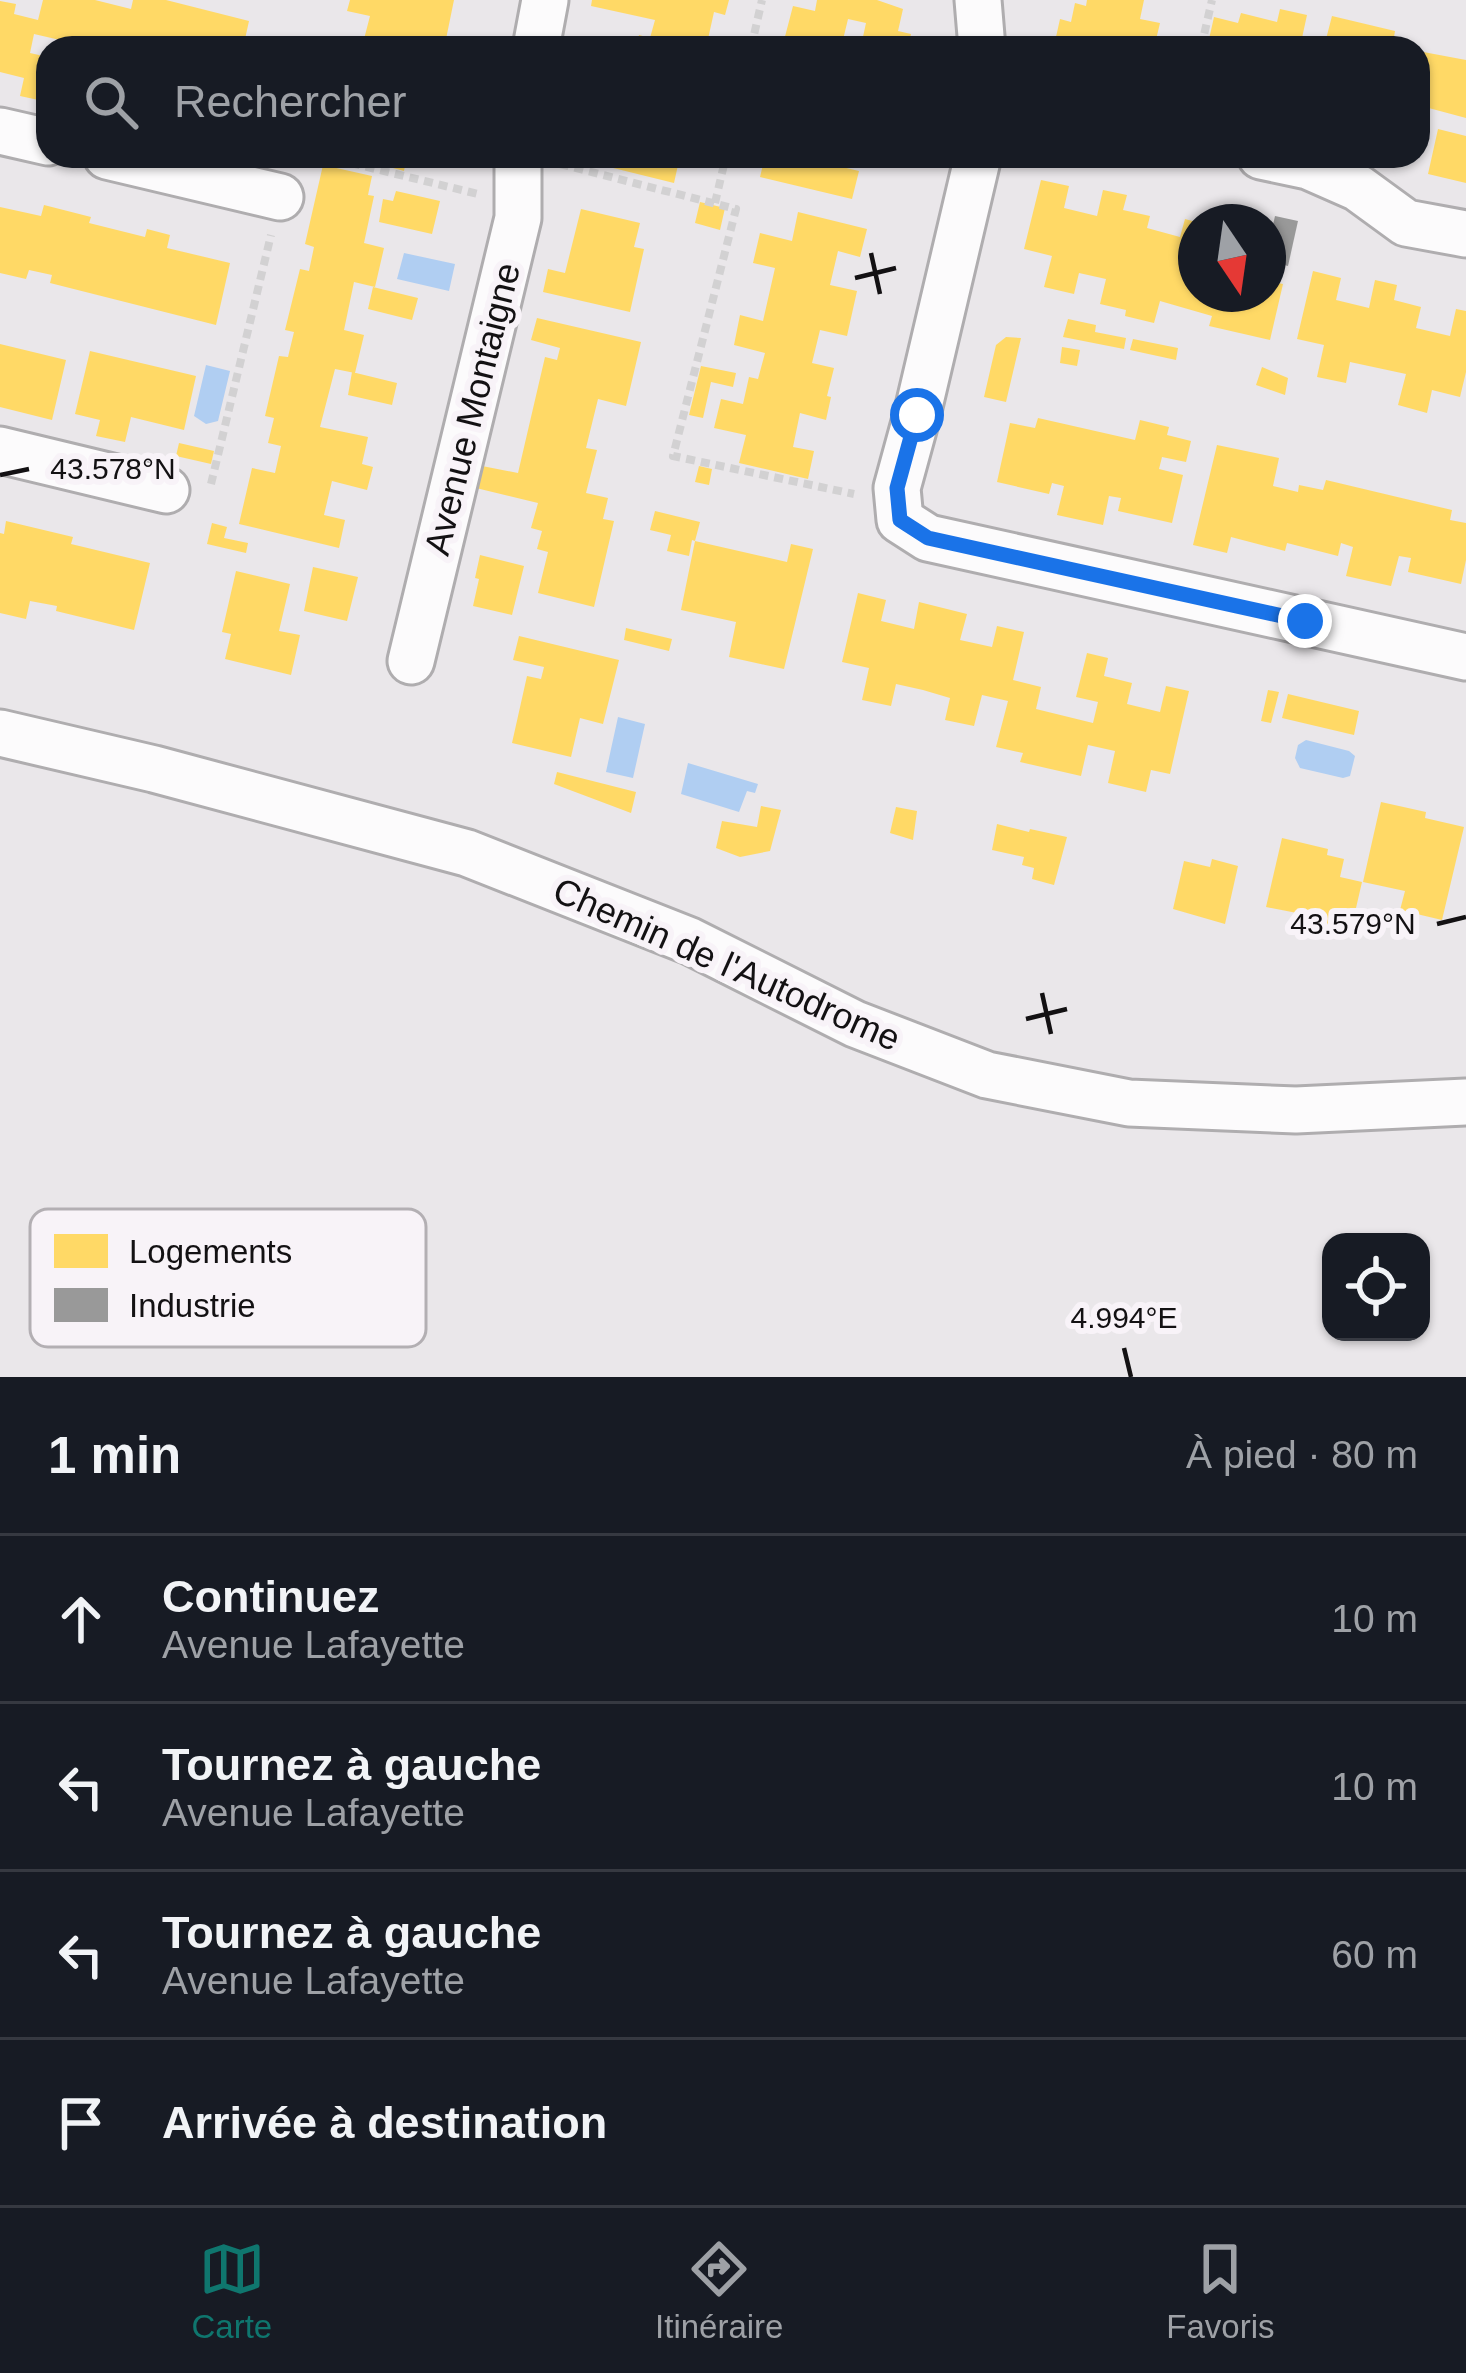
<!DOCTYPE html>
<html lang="fr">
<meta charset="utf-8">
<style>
body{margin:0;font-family:Arial,sans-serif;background:#20242c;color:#f1f3f6}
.controls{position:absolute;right:36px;bottom:36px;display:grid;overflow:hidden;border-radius:24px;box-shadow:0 3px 9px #0004}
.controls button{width:108px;height:108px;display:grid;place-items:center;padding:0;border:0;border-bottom:3px solid #363941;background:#171b24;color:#f1f3f6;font:60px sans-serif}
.compass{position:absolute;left:1178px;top:204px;width:108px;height:108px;border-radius:50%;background:#171b24;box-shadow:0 3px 9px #0004;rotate:167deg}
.stop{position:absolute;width:36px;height:36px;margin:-27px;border:9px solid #1a73e8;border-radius:50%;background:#fff}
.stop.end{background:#1a73e8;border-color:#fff;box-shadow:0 3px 12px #0008}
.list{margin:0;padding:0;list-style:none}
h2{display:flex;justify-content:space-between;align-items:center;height:156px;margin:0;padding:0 48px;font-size:51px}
h2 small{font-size:39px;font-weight:400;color:#9ea1a6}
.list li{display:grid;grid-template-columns:78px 1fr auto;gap:36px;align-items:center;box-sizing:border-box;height:168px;padding:0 48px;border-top:3px solid #363941}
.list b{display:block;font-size:45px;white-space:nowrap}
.list p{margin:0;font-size:39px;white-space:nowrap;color:#9ea1a6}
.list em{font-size:39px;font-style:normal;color:#9ea1a6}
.icon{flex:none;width:66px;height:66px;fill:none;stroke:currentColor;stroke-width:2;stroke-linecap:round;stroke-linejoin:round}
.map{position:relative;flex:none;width:1466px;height:1377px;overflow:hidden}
.search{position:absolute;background:#171b24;box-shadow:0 3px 9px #0004;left:36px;right:36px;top:36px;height:132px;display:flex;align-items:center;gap:30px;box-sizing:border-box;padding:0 42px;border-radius:36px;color:#9ea1a6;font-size:45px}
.sheet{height:828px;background:#171b24}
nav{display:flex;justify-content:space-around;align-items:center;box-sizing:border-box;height:168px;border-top:3px solid #363941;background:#171b24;font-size:33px;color:#9ea1a6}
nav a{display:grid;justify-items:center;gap:6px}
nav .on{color:#0f766e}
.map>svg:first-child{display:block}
.water{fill:#b0cef2}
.homes{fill:#ffd966}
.industry{fill:#999}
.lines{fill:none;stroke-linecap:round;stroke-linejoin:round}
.street-casing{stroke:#afadaf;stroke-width:51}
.path{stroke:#d2d1d2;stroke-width:8;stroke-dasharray:9 6;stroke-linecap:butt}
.street{stroke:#fcfbfc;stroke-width:45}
.route{stroke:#1a73e8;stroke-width:15}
.ticks{fill:none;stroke:#131113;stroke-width:4.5}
.labels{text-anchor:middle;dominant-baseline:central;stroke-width:12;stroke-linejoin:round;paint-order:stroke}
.street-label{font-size:36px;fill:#131113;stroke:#f8f3f8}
.key{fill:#f8f3f8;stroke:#b3afb3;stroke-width:3}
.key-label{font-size:33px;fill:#131113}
.ticks-label{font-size:30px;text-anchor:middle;fill:#131113;stroke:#f8f3f8;stroke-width:12;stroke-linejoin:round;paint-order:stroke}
</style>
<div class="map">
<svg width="1466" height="1377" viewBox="0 0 1466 1377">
<rect width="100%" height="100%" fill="#eae7ea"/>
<path class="water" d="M404 253 455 264 449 291 397 279Z
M206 365 230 371 218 421 206 424 194 416Z
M618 717 645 724 633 778 606 772Z
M1306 740 1349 751 1355 756 1350 776 1343 778 1300 768 1295 758 1298 745Z
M688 763 758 784 755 793 747 791 739 812 681 794Z"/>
<path class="homes" d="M43 0H95L131 9 133 0H166L249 21 243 48H148L149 44 125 37 122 48H58L60 40 34 34 30 53 48 57V78L43 101 20 96 24 78 0 72V1L16 4 14 14 38 20Z
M350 0H454L446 39 455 41 454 48H353L355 41 363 43 370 16 347 11Z
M592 0H729L725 15 714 12 706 48H636L639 35 650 38 655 20 591 6Z
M817 0H877L903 9 898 31 911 34 908 48 861 46 866 23 848 19 841 48H782L793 6 815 11Z
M1087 0H1144L1140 19 1160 23 1154 48 1054 46 1060 19 1071 22 1075 3 1086 6Z
M1280 9 1307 15 1302 38 1325 43 1332 16 1395 31 1393 43 1406 48H1207L1214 17 1238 23 1241 13 1277 22Z
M1418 51 1466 60V118L1425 107 1423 119 1418 118Z
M1438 129 1466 136V183L1428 174Z
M349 156H407L404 171Z
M599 156H680L674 183 597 164Z
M765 156H840L838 166 859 171 852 199 760 177Z
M323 165 372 176 368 195 374 196 364 243 384 248 375 287 354 282 344 330 364 335 355 373 335 369 320 427 368 437 362 464 373 467 367 490 332 481 324 515 345 520 339 548 239 524 252 468 275 473 281 446 268 443 274 418 265 416 279 356 288 357 294 332 285 330 300 269 309 271 314 247 305 244Z
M1041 180 1069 186 1064 208 1097 216 1103 190 1127 195 1123 210 1150 216 1147 228 1180 237 1185 219 1196 222V294H1268V281L1283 284 1270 340 1209 326 1212 316 1160 301 1154 323 1125 316 1126 310 1100 304 1106 279 1079 273 1074 294 1044 287 1052 256 1024 249Z
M396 191 440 201 432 234 379 222 383 199 393 201Z
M700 202 725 208 720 230 695 223Z
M44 205 91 217 89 223 145 237 147 229 170 235 167 248 230 263 216 325 50 283 52 275 29 270 26 279 0 273V207L41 216Z
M581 209 640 223 634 247 644 249 630 312 543 292 548 269 565 273Z
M798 212 867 229 860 257 838 251 830 285 857 291 847 336 820 330 812 363 834 368 827 396 831 397 826 420 800 413 793 447 814 451 808 479 739 463 746 435 714 428 721 399 743 404 749 377 758 379 765 353 734 345 740 315 763 321 775 268 753 263 760 233 792 241Z
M1313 271 1341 278 1336 300 1369 308 1375 280 1397 285 1394 300 1421 307 1416 328 1450 336 1456 309 1466 311V372L1460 397 1432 390 1427 413 1398 405 1406 374 1350 362 1346 383 1317 377 1324 345 1297 339Z
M373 287 418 298 412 320 368 309Z
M537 318 641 342 626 406 598 399 586 448 597 450 586 493 608 498 603 519 614 521 594 607 538 593 548 552 537 549 542 531 531 528 538 503 476 488 482 466 518 473 545 357 557 360 560 348 531 340Z
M1068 319 1096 325 1095 332 1126 338 1124 349 1063 337Z
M1006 337 1021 338 1006 402 984 397 996 345Z
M1133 339 1178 348 1176 360 1130 350Z
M0 344 66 360 52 420 0 407Z
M1062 347 1080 350 1077 366 1060 363Z
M90 351 196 376 184 430 131 417 125 442 96 436 100 420 75 414Z
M701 366 736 373 733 387 711 382 703 418 689 415Z
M1262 367 1288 378 1285 395 1256 385Z
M352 372 397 383 392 405 348 395Z
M1038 418 1135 440 1140 420 1169 427 1167 435 1191 441 1186 462 1162 457 1159 469 1183 475 1172 523 1118 511 1121 498 1109 496 1103 525 1057 515 1064 486 1052 483 1049 494 997 482 1010 423 1035 428Z
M179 443 214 451 211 464 176 456Z
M1217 445 1279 458 1273 486 1298 492 1299 485 1323 490 1326 480 1452 510 1450 520 1466 523V560L1461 584 1408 572 1411 558 1399 556 1391 586 1346 576 1353 547 1341 543 1338 556 1287 543 1285 551 1231 537 1227 553 1193 545Z
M699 466 712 469 709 485 695 482Z
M655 511 700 522 695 541 787 562 791 544 813 549 784 669 729 657 736 622 681 610 695 541 692 540 689 556 667 551 671 535 650 530Z
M6 521 73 537 71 544 150 563 134 630 56 611 57 606 30 601 26 619 0 613V533L4 534Z
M212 523 227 527 224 538 248 543 246 553 207 544Z
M480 555 524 566 512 615 473 606 479 579 475 578Z
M313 567 358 577 347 621 304 611Z
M236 571 290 584 279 631 300 635 291 675 225 659 231 634 222 632Z
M858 593 886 600 881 621 914 629 919 602 967 614 960 640 992 647 997 626 1024 632 1013 680 1041 687 1036 709 1093 723 1098 702 1076 697 1087 653 1108 658 1104 676 1132 683 1127 704 1160 712 1166 686 1189 691 1170 774 1151 770 1146 792 1108 783 1115 751 1088 745 1081 776 1020 762 1023 753 996 747 1008 701 982 695 974 726 945 720 950 698 923 690 896 684 891 706 862 700 869 668 842 662Z
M626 628 672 639 669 651 624 640Z
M519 636 619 660 603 724 580 718 571 757 512 743 527 676 541 679 544 667 513 660Z
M1268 690 1279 692 1271 723 1261 721Z
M1288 694 1359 711 1354 735 1282 718Z
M557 772 636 792 631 813 554 784Z
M1381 802 1426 812 1425 818 1464 827 1442 920 1400 910 1405 891 1363 882Z
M761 806 781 810 770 851 740 857 716 848 722 821 757 827Z
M896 807 917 811 913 840 890 833Z
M997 824 1029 832 1030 829 1067 837 1054 885 1032 879 1034 868 1022 865 1024 857 992 850Z
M1282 838 1328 849 1327 855 1344 859 1340 877 1362 882 1350 934 1295 921 1297 913 1266 907Z
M1212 859 1238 866 1225 924 1173 909 1184 861 1210 867Z"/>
<path class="industry" d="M1275 216 1298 221 1288 266 1268 261V247Z"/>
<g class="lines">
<g class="street-casing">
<path id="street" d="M978 0 982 48
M536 48 545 0
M0 131 48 142
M107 156 280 197
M978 156 917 415 897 488 900 520 928 538 1466 657
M1261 156 1308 166 1358 188 1406 223 1466 234
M0 450 166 490
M411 661 518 218V156
M0 733 154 769 467 853 690 941 855 1024 987 1075 1129 1103 1296 1110 1466 1102"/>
</g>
<path class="path" d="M751 48 762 0
M1201 48 1212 0
M322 156 478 194
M560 164 736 209 673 456 854 494
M715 203 726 156
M211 484 271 235"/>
<use href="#street" class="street"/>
</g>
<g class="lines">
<path class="route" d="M917 415 897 488 900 520 928 538 1305 621"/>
</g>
<path class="ticks" d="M871 253 880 294M855 278 896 268M0 475 29 469M1437 924 1466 917M1042 993 1051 1034M1026 1019 1067 1009M1124 1348 1131 1377"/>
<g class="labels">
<g class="street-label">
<text transform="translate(472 409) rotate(-76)">Avenue Montaigne</text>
<text transform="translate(727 964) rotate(24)">Chemin de l'Autodrome</text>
</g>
</g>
<rect x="30" y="1209" width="396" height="138" rx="18" class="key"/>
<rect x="54" y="1234" width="54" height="34" fill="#ffd966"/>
<rect x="54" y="1288" width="54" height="34" fill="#999"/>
<g class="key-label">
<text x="129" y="1263">Logements</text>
<text x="129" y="1317">Industrie</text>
</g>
<g class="ticks-label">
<text x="113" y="479">43.578°N</text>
<text x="1353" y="934">43.579°N</text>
<text x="1124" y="1328">4.994°E</text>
</g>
</svg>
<div class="controls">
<button><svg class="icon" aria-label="locate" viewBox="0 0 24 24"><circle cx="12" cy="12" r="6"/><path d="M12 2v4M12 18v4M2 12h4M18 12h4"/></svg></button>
</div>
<svg class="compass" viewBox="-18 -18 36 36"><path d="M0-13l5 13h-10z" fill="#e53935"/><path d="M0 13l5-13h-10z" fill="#9ea1a6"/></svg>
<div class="stop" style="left:917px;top:415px"></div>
<div class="stop end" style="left:1305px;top:621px"></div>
<div class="search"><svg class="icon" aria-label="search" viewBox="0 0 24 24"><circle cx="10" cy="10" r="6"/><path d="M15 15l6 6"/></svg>Rechercher</div>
</div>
<section class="sheet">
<h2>1 min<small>À pied · 80 m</small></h2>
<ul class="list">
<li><svg class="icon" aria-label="ahead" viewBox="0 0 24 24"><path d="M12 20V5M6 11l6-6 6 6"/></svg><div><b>Continuez</b><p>Avenue Lafayette</p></div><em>10 m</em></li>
<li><svg class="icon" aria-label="left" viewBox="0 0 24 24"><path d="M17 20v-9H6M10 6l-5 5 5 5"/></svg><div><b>Tournez à gauche</b><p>Avenue Lafayette</p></div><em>10 m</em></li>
<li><svg class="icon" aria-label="left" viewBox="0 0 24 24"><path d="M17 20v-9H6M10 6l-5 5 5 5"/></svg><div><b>Tournez à gauche</b><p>Avenue Lafayette</p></div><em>60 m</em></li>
<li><svg class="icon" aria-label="arrive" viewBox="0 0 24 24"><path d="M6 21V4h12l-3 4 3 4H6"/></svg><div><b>Arrivée à destination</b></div></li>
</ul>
</section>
<nav>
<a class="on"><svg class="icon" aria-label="map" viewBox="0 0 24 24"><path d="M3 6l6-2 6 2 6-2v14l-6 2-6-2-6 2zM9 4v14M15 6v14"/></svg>Carte</a>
<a><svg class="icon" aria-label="directions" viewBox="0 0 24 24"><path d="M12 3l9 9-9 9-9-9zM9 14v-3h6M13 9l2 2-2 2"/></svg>Itinéraire</a>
<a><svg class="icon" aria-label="saved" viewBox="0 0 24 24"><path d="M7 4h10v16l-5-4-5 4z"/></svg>Favoris</a>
</nav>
